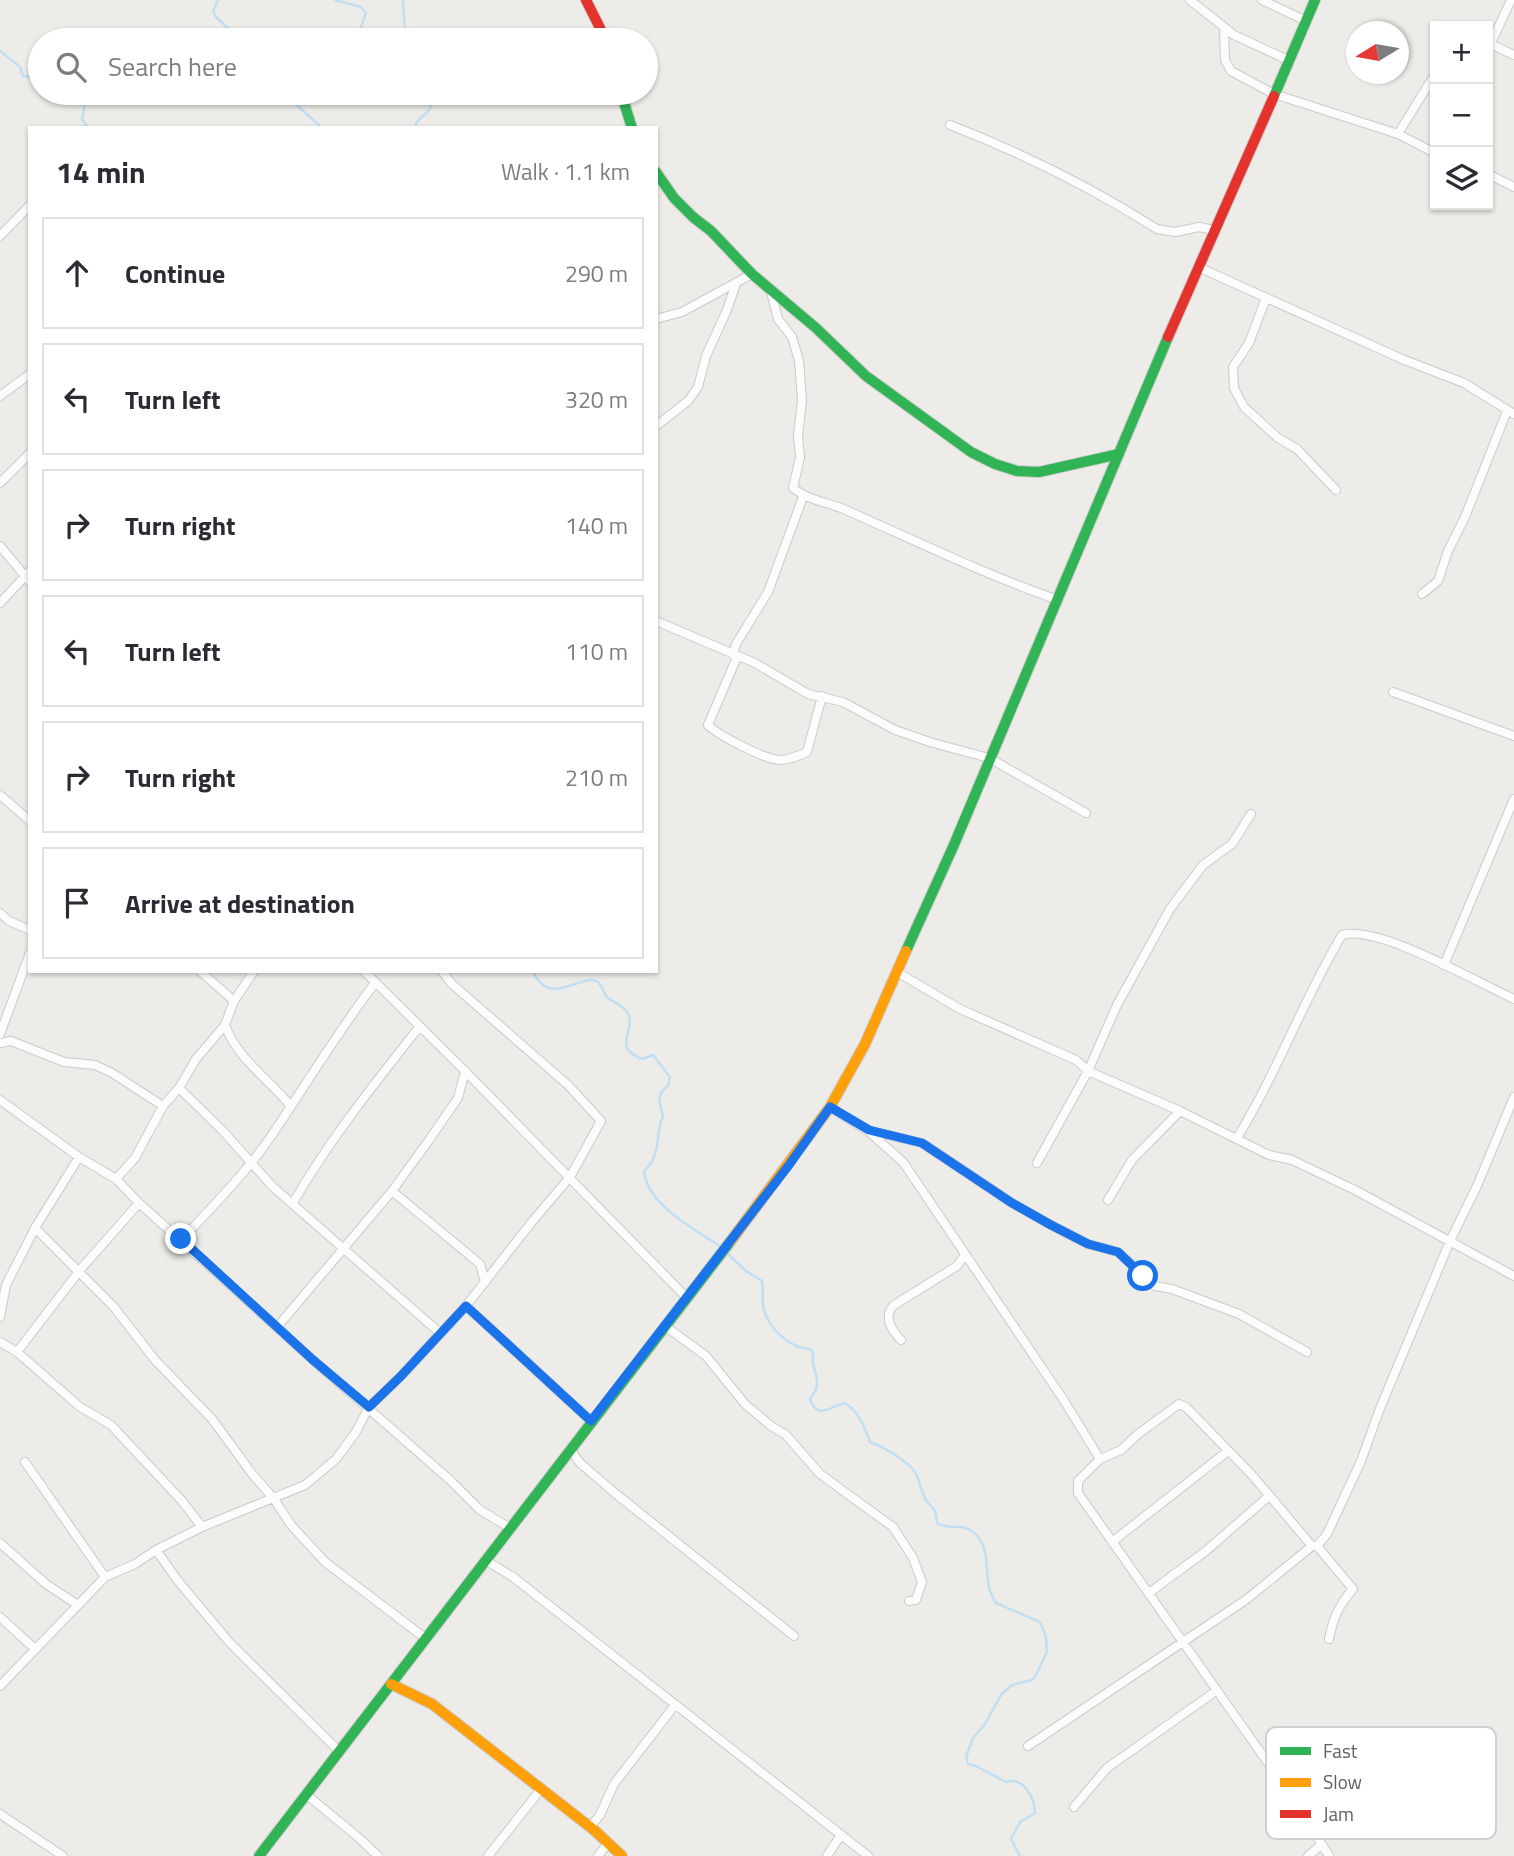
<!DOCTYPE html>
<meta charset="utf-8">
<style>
body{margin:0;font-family:"Titillium Web",sans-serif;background:#f2f2f3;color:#2b2b33}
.controls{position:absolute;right:21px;top:21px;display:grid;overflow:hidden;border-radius:0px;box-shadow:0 2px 5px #0004}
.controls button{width:63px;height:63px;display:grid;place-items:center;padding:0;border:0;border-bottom:2px solid #e1e1e2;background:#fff;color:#2b2b33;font:35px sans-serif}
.compass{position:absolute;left:1346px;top:21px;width:63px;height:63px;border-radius:50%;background:#fff;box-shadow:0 2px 5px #0004;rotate:259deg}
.stop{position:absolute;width:21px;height:21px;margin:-16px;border:5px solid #1a73e8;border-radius:50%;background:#fff}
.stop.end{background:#1a73e8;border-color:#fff;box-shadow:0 2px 7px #0008}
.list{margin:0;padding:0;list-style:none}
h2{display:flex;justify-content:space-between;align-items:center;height:91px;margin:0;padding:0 28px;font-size:30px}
h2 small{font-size:23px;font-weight:400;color:#7c7c81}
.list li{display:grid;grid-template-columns:46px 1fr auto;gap:21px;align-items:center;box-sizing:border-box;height:112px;margin:0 14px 14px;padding:0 14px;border:2px solid #e1e1e2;border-radius:0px}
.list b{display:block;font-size:26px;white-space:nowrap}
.list em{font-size:23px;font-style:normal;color:#7c7c81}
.icon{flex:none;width:38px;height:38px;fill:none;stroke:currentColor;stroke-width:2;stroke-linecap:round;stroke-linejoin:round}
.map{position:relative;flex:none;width:1514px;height:1856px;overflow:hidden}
.search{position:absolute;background:#fff;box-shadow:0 2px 5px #0004;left:28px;top:28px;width:630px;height:77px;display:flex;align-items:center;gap:18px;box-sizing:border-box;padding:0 24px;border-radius:38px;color:#7c7c81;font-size:26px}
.panel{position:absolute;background:#fff;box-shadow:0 2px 5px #0004;left:28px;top:126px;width:630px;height:847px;border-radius:0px}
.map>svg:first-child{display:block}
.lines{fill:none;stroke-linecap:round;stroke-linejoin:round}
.stream{stroke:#c0dff4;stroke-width:2.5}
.street-casing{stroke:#cacaca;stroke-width:10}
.fast-casing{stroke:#cacac9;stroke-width:12}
.slow-casing{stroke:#cacac9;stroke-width:12}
.jam-casing{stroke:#cacac9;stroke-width:12}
.street{stroke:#fcfcfc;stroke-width:8}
.fast{stroke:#30b455;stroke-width:10}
.slow{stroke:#ff9f0a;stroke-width:10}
.jam{stroke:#e5322d;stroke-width:10}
.route{stroke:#1a73e8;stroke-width:9}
.key{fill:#fff;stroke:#cfd0d1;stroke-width:2}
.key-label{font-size:19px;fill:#5e6165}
</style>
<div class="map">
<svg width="1514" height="1856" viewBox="0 0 1514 1856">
<rect width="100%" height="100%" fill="#edece8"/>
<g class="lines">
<path class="stream" d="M218 0 213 11 216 17 241 40
M335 0 361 7 366 13 357 40
M403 0 405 33 410 40
M0 51 20 67 23 76 40 77
M73 93 85 104 82 119 88 128
M288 93 290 99 322 128
M416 128V123C427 110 436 111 428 93
M533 971C550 1011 585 969 599 983 603 987 603 993 607 997 614 1003 625 1006 628 1014 636 1030 611 1049 643 1059L653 1055 670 1077 668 1086C655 1095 660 1103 663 1116 656 1131 660 1143 654 1157 652 1163 647 1167 644 1172 648 1205 694 1229 720 1246
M728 1254 746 1271 762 1281C764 1290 761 1302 764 1310 770 1330 790 1348 810 1349L813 1353C810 1374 826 1379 810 1399 817 1421 831 1406 845 1403 859 1412 864 1426 870 1442 883 1447 909 1461 916 1474 920 1482 921 1492 926 1500 936 1513 935 1506 937 1523 946 1529 955 1525 965 1528 991 1536 985 1567 989 1587 990 1593 993 1598 996 1603L1040 1622 1046 1637 1047 1652 1036 1675 1032 1680 1012 1685 1001 1695 985 1724 973 1738 966 1757 968 1764 976 1766 1006 1782C1023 1776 1035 1798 1035 1813L1020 1822 1011 1839 1020 1856"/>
<g class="street-casing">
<path id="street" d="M1190 0 1234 35 1290 61
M1262 0 1306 21
M1224 28 1225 60 1231 71 1274 94 1398 134 1435 153
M1488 43 1514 55
M1491 43 1511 0
M950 125C1022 153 1091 187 1157 229L1175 232 1199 227 1214 230
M1398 134 1435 74
M1488 174 1514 187
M0 236 30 205
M1198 267 1402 359 1464 383 1514 414
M771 292 778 319 792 337 799 361 802 400 798 436 800 457 793 488C809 501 828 502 846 510 916 541 986 575 1058 600
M1266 298 1249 343 1233 367 1234 388 1244 407 1278 438 1297 449 1336 490
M656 319 682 312 752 274
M0 396 30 374
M656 426 688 401 698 387 706 356 727 310 736 284
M0 483 30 453
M0 546 30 582
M1422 594 1438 581 1448 551 1465 517 1507 411
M0 603 30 571
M656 621 755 663 808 694 843 702 895 730 933 743 989 758 1086 813
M733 655 736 644 768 592 803 497
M737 657 708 725C718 735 764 759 779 760 789 760 798 756 807 752L822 696
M1393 692 1514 736
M0 795 30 821
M0 913 9 921 30 930
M1444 965 1514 799
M200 971 234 1001
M364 971 465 1071 687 1298
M897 972 960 1009 1076 1060 1088 1071 1180 1111 1269 1155 1292 1160 1355 1190 1514 1276
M225 1025C238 1060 267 1077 290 1105
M0 1034 30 953
M0 1043 11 1041 64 1062 95 1065 112 1073 163 1106
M179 1088 223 1131 273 1187 440 1333
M0 1100 79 1157 116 1179 139 1203 313 1360 450 1480 480 1510 510 1528
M830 1107 868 1131 903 1162 1063 1399 1100 1459 1078 1481V1493L1292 1797 1329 1856
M871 1131 922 1143 1012 1203 1051 1225 1088 1244 1118 1252 1155 1286 1172 1289 1239 1314 1307 1352
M1237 1138C1277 1073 1303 1000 1342 935 1378 924 1478 983 1514 999
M1037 1163 1088 1071 1117 1005 1170 909 1203 865 1232 844 1251 814
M116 1179 135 1158 163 1106 179 1088 196 1059 225 1025 234 1001 254 971
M392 1191 480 1264 485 1282
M1108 1200 1132 1160 1180 1111
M293 1203C329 1140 375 1083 420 1026
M35 1228 113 1306 155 1360 212 1419 253 1475 274 1499 291 1525 325 1562 425 1638
M182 1239C212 1207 244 1175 270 1138 305 1086 337 1033 375 983
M466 1306 591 1421
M0 1317 6 1285 35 1228 79 1157
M278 1326 392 1191 427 1143 458 1098 465 1071
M665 1326 706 1356 745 1404 771 1426 786 1435 820 1474 893 1527 913 1558 922 1582 916 1600 909 1601
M901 1340C891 1330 883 1316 894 1305L957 1266 964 1256
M0 1342 17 1352 80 1407 111 1425 182 1501 202 1527
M17 1352 80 1270 139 1203
M570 1449 580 1463 616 1494 794 1636
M1100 1459 1121 1450 1138 1434 1179 1404 1186 1407 1252 1475 1312 1546
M25 1462 105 1577
M1112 1542 1228 1451
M0 1543 46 1584 78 1605
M1317 1546 1353 1589C1339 1605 1333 1618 1329 1639
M156 1550 178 1581 230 1643 339 1751
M485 1560 513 1577 868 1856
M1149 1593 1207 1550 1269 1496
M0 1617 35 1649
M0 1686 105 1577 135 1564 156 1550 202 1527 305 1485 336 1459 356 1432 369 1407 401 1376 466 1306 531 1223 570 1177 601 1121 568 1085 452 984 442 971
M1028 1746 1247 1599 1312 1546H1317L1327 1534 1361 1461 1379 1411 1450 1241 1477 1186 1514 1097
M307 1795 359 1838 378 1856
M1074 1807 1107 1768 1216 1691
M0 1814 63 1856
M590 1827 600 1815 614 1784 675 1705
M488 1856 541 1789
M598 1856 608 1843
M827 1856 841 1835
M1308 1856 1321 1845"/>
</g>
<g class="fast-casing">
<path id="fast" d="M621 93 632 128
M1274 96 1315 0
M656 172 674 198 693 217 711 231 752 274 816 328 866 376 971 452 995 464 1017 471 1039 472 1119 454
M906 951 953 847 1168 337
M259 1856 730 1242"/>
</g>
<g class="slow-casing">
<path id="slow" d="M730 1242 830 1107 865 1044 906 951
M391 1684 432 1704 594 1830 622 1856"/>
</g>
<g class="jam-casing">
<path id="jam" d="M586 0 606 40
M1168 337 1274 96"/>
</g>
<use href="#street" class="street"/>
<use href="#fast" class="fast"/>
<use href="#slow" class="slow"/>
<use href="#jam" class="jam"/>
</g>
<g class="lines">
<path class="route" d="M181 1239 313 1360 369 1407 401 1376 466 1306 591 1421 789 1165 830 1107 869 1130 922 1143 1012 1203 1051 1225 1088 1244 1118 1252 1143 1276"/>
</g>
<rect x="1266" y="1727" width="230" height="112" rx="10" class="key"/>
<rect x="1280" y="1747" width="31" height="8" fill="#30b455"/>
<rect x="1280" y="1778" width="31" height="9" fill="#ff9f0a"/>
<rect x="1280" y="1810" width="31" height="8" fill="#e5322d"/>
<g class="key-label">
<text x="1323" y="1758">Fast</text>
<text x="1323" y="1789">Slow</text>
<text x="1323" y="1821">Jam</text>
</g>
</svg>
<div class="controls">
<button>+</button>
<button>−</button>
<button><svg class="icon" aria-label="layers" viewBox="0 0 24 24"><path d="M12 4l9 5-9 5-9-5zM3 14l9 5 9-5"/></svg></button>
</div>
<svg class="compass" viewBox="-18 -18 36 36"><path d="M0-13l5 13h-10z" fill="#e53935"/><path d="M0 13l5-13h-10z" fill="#7c7c81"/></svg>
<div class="stop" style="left:1143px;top:1276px"></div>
<div class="stop end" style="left:181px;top:1239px"></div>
<div class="search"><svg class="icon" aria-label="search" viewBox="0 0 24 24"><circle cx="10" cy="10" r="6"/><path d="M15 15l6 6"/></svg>Search here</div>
<section class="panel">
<h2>14 min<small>Walk · 1.1 km</small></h2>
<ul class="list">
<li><svg class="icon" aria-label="ahead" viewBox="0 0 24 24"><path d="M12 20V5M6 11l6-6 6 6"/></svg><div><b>Continue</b></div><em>290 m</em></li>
<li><svg class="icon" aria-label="left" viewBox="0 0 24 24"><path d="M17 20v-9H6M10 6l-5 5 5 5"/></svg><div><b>Turn left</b></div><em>320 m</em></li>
<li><svg class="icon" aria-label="right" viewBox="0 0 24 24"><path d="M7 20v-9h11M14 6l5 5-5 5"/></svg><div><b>Turn right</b></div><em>140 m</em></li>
<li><svg class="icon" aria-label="left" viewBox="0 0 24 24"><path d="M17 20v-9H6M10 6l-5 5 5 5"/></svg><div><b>Turn left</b></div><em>110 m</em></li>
<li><svg class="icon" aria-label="right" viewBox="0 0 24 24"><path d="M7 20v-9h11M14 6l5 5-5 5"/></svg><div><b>Turn right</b></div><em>210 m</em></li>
<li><svg class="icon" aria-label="arrive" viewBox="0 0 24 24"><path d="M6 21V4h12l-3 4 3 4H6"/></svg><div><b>Arrive at destination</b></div></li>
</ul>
</section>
</div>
